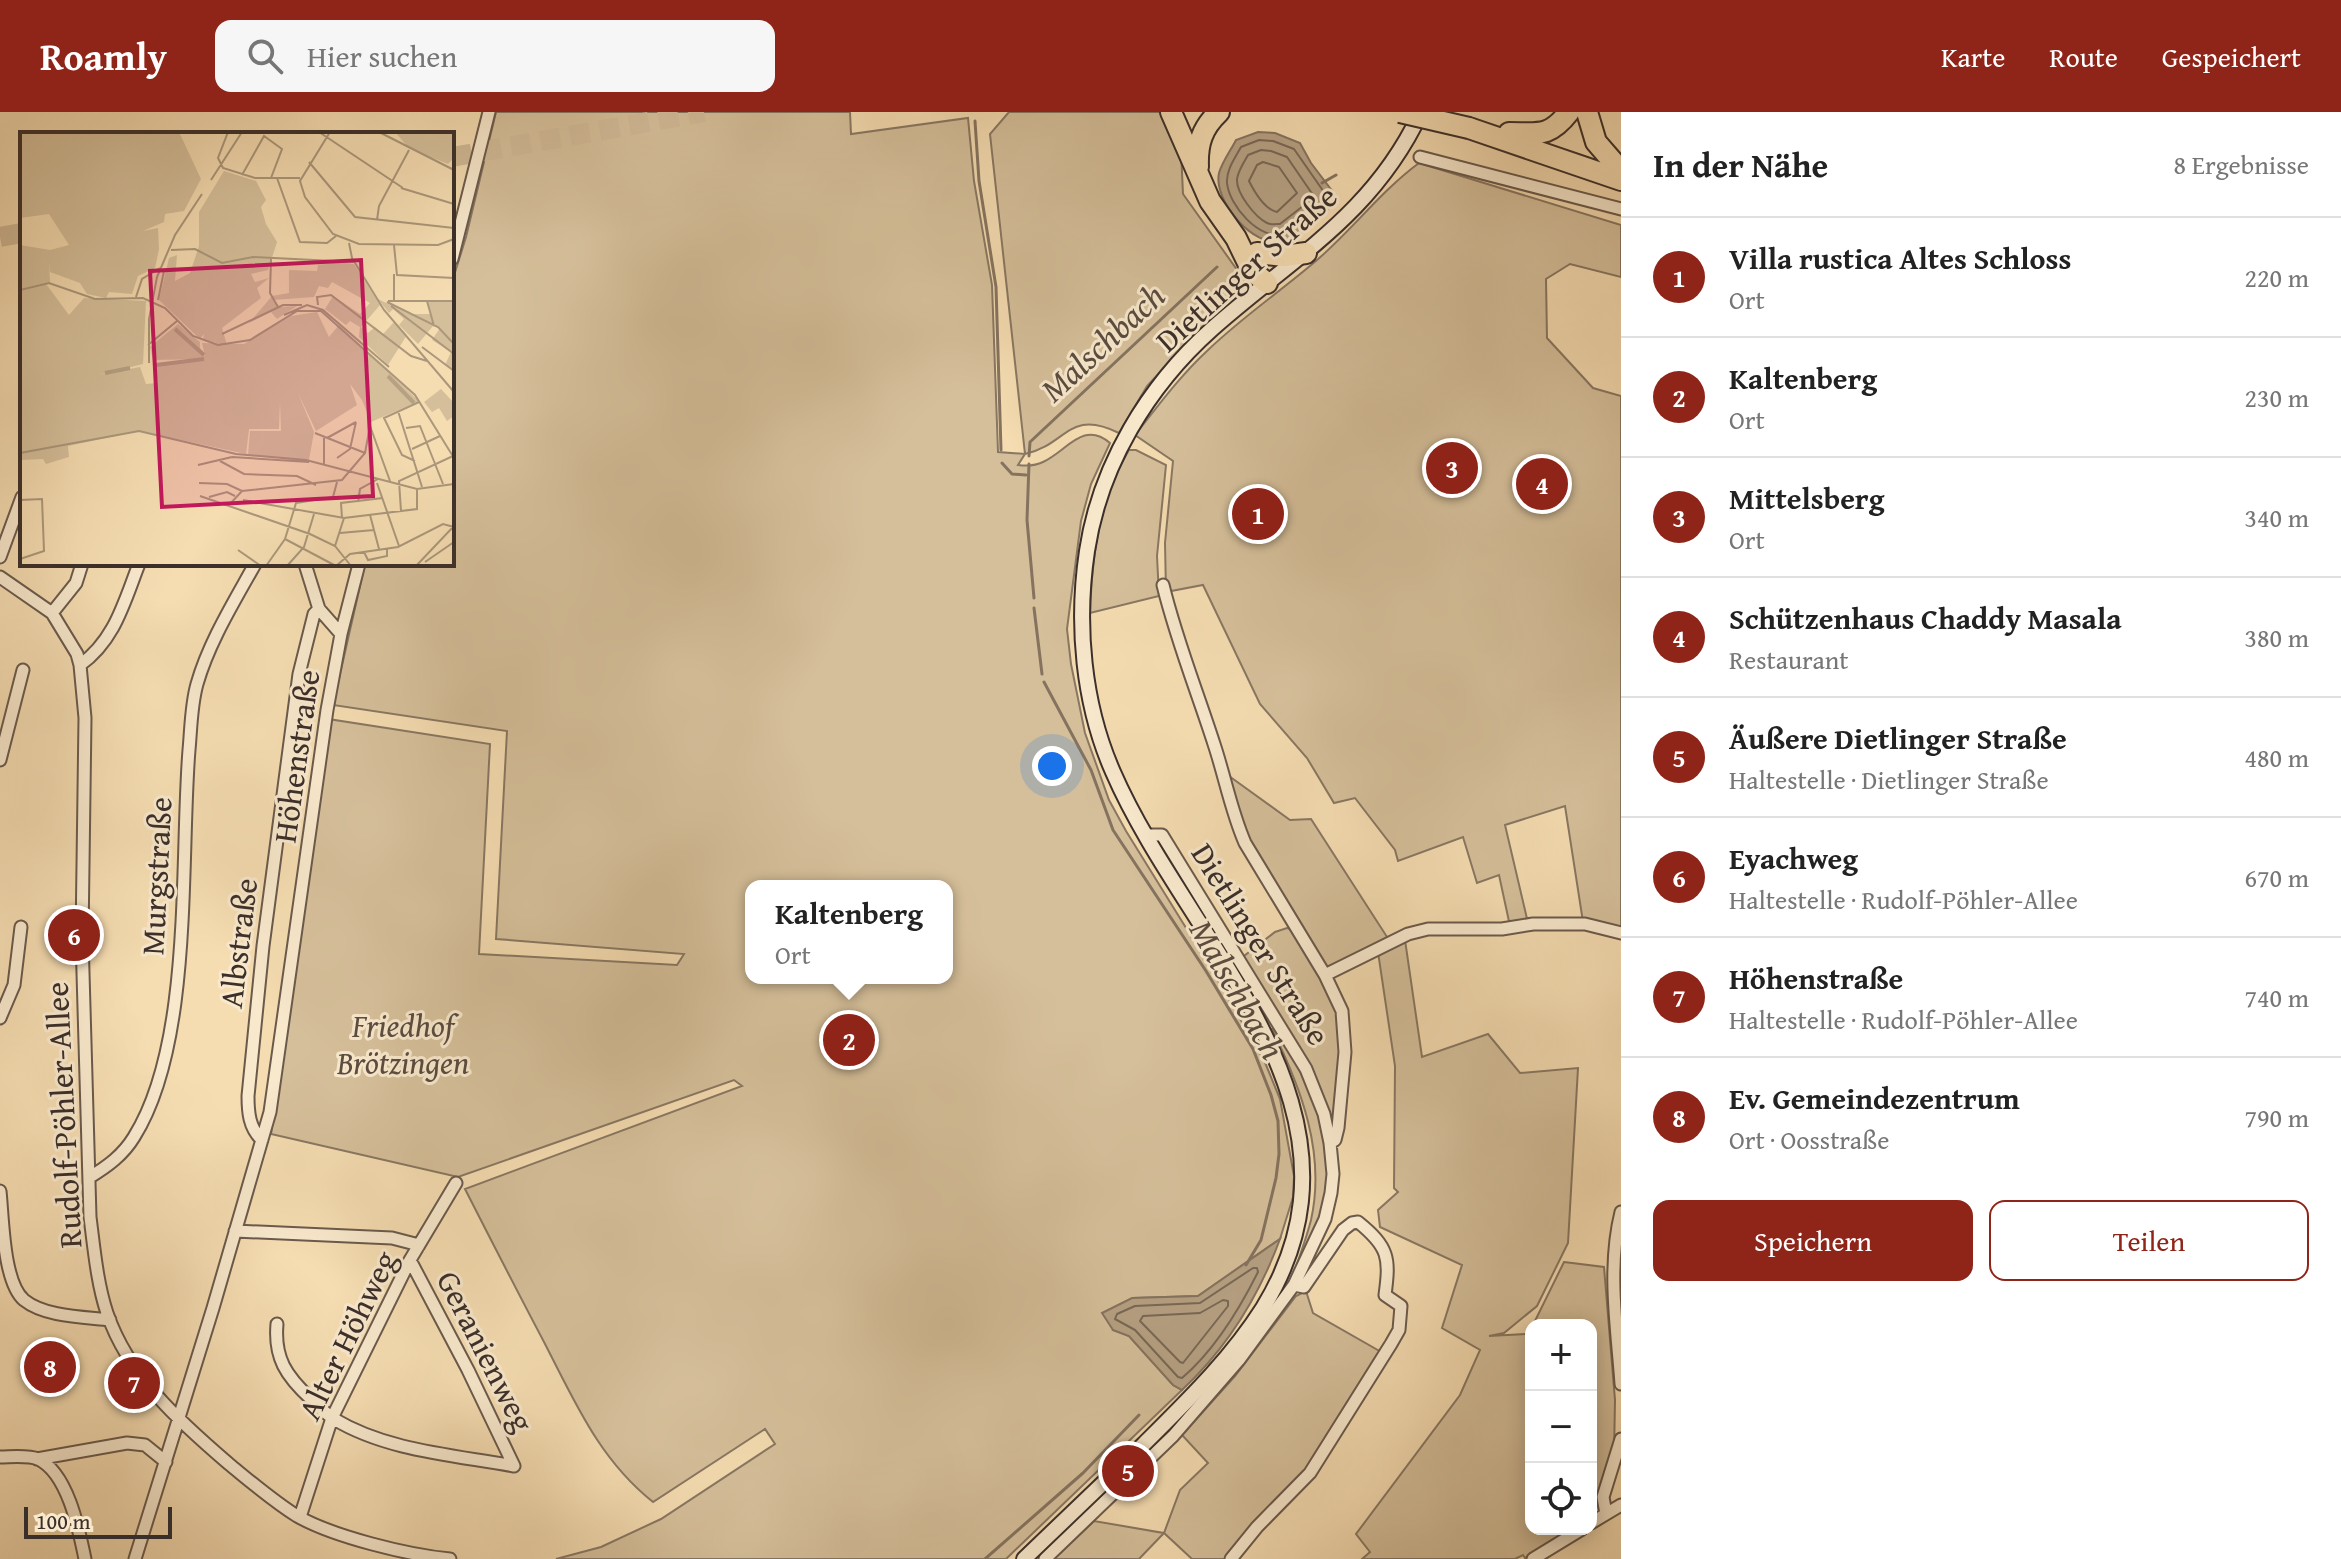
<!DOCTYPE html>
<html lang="de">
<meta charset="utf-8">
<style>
body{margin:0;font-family:"Gentium Book Plus",serif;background:#f6f6f6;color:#222}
.controls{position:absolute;right:24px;bottom:24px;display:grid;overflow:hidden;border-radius:16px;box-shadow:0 4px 20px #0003}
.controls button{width:72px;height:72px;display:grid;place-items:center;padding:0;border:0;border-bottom:2px solid #e0e0e0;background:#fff;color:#222;font:40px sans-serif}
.scale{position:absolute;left:24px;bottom:20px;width:148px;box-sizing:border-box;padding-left:8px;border:4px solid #3b2f2a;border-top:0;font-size:22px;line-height:28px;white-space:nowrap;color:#3b2f2a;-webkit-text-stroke:6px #f8e8cc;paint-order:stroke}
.you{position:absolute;left:1052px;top:654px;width:28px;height:28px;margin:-20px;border:6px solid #fff;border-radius:50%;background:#1a73e8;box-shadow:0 0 0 12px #1a73e833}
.badge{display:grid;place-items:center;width:52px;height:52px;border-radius:50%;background:#8f2418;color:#fff;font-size:26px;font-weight:700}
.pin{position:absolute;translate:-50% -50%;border:4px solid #fff;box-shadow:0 2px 8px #0006}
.popup{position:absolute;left:745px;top:768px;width:208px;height:104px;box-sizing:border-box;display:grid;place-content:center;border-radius:16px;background:#fff;filter:drop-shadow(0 2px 6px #0005);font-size:26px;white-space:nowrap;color:#767676}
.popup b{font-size:30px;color:#222}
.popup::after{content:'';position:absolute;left:50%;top:100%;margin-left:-16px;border:16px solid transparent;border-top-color:#fff}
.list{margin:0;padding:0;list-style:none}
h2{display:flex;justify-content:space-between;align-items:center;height:104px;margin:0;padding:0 32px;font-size:34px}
h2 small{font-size:26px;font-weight:400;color:#767676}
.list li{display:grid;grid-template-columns:52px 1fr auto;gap:24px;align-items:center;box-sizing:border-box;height:120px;padding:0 32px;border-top:2px solid #e0e0e0}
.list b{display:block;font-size:30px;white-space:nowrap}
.list p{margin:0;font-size:26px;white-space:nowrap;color:#767676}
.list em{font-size:26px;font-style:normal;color:#767676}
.actions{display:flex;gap:16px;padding:24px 32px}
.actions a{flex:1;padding:18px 0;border:2px solid #8f2418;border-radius:16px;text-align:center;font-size:28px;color:#8f2418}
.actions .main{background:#8f2418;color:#fff}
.icon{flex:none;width:44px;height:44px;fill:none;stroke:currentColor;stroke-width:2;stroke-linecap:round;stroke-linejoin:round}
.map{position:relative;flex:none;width:1621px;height:1447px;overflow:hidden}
header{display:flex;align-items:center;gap:48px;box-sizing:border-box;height:112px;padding:0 40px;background:#8f2418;color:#fff}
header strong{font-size:38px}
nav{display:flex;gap:44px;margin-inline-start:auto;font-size:28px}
.search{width:560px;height:72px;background:#f6f6f6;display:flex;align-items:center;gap:20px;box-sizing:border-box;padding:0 28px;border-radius:16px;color:#767676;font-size:30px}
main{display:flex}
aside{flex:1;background:#fff}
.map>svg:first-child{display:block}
.green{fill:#d5bf9a;stroke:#887762;stroke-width:2;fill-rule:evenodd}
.water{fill:#b6a183;stroke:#85735f;stroke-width:2}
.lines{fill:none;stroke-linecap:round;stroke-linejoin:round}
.shore{stroke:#786856;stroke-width:2}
.stream{stroke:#85735f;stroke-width:3}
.highway-tunnel{stroke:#d0b996;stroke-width:20;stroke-dasharray:20 10;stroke-linecap:butt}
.street-casing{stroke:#6a5a4c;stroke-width:15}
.secondary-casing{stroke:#3b2f2a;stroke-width:18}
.highway-casing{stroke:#3b2f2a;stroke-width:24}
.street{stroke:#f8e8cc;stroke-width:11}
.secondary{stroke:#f8e8cc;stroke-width:14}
.highway{stroke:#f5dcb1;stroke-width:20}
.highway-bridge-casing{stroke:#3b2f2a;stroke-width:24;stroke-linecap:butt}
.highway-bridge{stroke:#f5dcb1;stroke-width:20}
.labels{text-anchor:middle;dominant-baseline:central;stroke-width:6;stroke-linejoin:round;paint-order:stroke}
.street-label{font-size:32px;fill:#3b2f2a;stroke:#f8e8cc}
.park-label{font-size:32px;font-style:italic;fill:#5a4c40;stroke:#f8e8cc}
.water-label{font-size:34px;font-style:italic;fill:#5a4c40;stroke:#f8e8cc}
.inset-river{fill:none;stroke:#b6a183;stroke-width:4}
.inset-road{fill:none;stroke:#ab977b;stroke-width:2}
.view{fill:#c2185b;fill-opacity:0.15;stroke:#c2185b;stroke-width:4}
.inset-edge{fill:none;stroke:#3b2f2a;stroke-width:4}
</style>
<header>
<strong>Roamly</strong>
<div class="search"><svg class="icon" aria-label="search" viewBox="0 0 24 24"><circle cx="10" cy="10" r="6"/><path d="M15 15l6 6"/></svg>Hier suchen</div>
<nav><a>Karte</a><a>Route</a><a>Gespeichert</a></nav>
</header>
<main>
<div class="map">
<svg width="1621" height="1447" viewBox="0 0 1621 1447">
<rect width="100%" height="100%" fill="#f5dcb1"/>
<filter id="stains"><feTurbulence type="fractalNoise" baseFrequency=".0025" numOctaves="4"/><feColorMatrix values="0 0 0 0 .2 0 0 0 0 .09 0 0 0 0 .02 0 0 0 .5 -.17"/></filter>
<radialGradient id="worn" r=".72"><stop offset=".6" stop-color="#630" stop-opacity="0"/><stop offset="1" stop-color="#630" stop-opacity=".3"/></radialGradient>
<path class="green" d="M496 0H850L851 22 968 6 974 69 992 173 998 340 1025 342 990 22 1009 0H1165L1181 39 1183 82 1250 176 1187 231 1147 274 1119 321C1068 296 1067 333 1025 342L1018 353C1026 354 1035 354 1043 350 1067 339 1083 308 1110 331L1091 372 1081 409 1067 517 1071 552 1085 621 1109 688 1126 719 1209 853 1264 948 1280 987 1294 1064 1293 1085 1280 1127 1198 1184 1133 1186 1113 1218 1129 1224 1173 1273 1182 1278 1006 1447H556L601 1435 661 1407 775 1332 765 1317 653 1390C599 1347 575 1290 544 1230 517 1179 491 1128 465 1077L742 974 734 968 458 1065 271 1022 328 607 490 632 479 842 677 853 684 842 496 827 507 619 333 593 365 452H452V170L466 125ZM751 774H947V866H751Z
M1419 51 1621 113V165L1570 152 1546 167 1547 226 1593 276 1621 284V816L1583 810 1565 694 1505 713 1528 811 1510 814 1499 763 1477 771 1463 725 1398 749 1395 738 1355 686 1334 691 1307 646 1260 592 1203 473 1166 480 1165 431 1173 349 1135 323C1158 294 1180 264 1207 239 1241 206 1281 179 1317 148 1353 117 1381 79 1419 51Z
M1129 338H1136L1166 353 1157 444 1159 484 1090 501C1092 444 1099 387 1129 338Z
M1229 664 1290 708 1311 707 1389 828 1334 856H1326L1244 723Z
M1287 816 1297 819 1339 899 1342 943 1332 1020 1326 992 1244 851V844L1275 820Z
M1405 828 1422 945 1488 922 1520 961 1578 956 1568 1131 1537 1194 1504 1221 1489 1224 1528 1222 1531 1216V1417H1572L1525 1446 1523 1443 1515 1447H1362L1370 1440 1356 1422 1460 1283 1480 1238 1442 1216 1462 1153 1380 1115 1378 1098 1398 1080 1394 1076 1395 954 1378 840Z
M1276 915C1310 972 1342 1038 1321 1106 1316 1124 1306 1141 1299 1157L1296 1155C1301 1140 1307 1124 1311 1108 1326 1041 1301 976 1272 917Z
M1564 1150 1604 1155 1615 1288 1614 1343 1598 1384 1595 1401 1591 1405V1213H1533Z
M1306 1179 1313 1201 1383 1241 1306 1360 1228 1447H1192L1164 1421 1139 1447H1054L1094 1409 1164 1421 1180 1378 1208 1351 1182 1323 1235 1264 1296 1184Z"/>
<path class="water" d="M1258 20 1275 21 1300 31 1311 51 1333 80 1332 94C1318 105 1301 126 1283 130 1253 136 1213 89 1219 61 1222 50 1231 38 1236 28Z
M1280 1127C1259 1184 1227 1236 1182 1278L1173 1273 1129 1224 1113 1218 1102 1201 1132 1186 1198 1184Z"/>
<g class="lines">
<path class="shore" d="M1259 28 1273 29 1294 37 1326 83 1324 90C1312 99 1298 117 1284 122 1259 129 1229 93 1227 71 1226 58 1235 46 1241 35Z
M1261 38 1271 39 1287 45 1313 83 1312 87 1280 112C1276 112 1271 113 1267 111 1255 105 1236 81 1237 67 1238 59 1244 50 1248 43Z
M1263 50 1279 55 1297 81 1277 100C1264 97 1255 81 1249 69L1257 53Z
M1253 1156H1257L1258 1160C1239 1198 1215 1238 1182 1266L1178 1265 1135 1218 1115 1207 1117 1202 1135 1194 1200 1191Z
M1223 1188 1228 1189V1194L1183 1251 1180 1250 1140 1209 1143 1204 1200 1201Z"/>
<path class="stream" d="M975 9 979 69 996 175 1001 338
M1322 71 1336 63
M1029 344 1030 330 1217 155
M1002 351 1012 362 1026 363
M1029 352 1027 408 1034 486
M1034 496 1042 562
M1044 570 1091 658 1113 718 1206 859 1253 937 1271 983 1278 1009 1279 1042 1276 1066 1261 1128 1246 1153
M985 1447 1083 1361 1139 1303"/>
<path class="highway-tunnel" d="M452 45 704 0
M0 125 22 121"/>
<g class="street-casing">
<path id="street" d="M1420 45 1621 97
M452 147 489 0
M0 445 22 385
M305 452 319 497 341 522
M0 465 52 501 77 542 80 553 85 606 82 826 90 1105C94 1136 97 1171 107 1201 129 1265 180 1310 229 1352 251 1370 273 1389 297 1404 334 1425 408 1443 450 1447
M1163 473C1176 527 1197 579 1214 632 1225 665 1231 699 1245 731L1325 863 1342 899 1345 940 1338 1016 1335 1028 1330 1031
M52 501 76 471 82 452
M80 553C115 528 124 490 139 452
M0 648 23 558
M1325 863 1408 822 1428 817H1502L1533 812H1585L1621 821
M0 906 14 873 21 815
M262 1028C249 1016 248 1000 248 984L263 834 299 562 314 502 319 497
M90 1065C108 1054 123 1043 134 1025 193 931 180 749 189 638 191 617 191 593 197 572 209 530 234 490 255 452
M0 1079C3 1106 3 1170 24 1188 45 1205 84 1205 110 1208
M1621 1100C1607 1156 1617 1216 1621 1272
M235 1119 392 1126 419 1133
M410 1148 468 1258 514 1354
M277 1212C274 1246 286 1264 311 1287 318 1294 326 1302 334 1307 387 1339 454 1343 514 1354
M0 1345C11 1345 28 1343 38 1347 68 1361 79 1418 85 1447
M37 1347 127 1331 145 1333 166 1350
M1606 1402 1603 1385 1621 1327
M300 1405 332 1306 410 1148 456 1071
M1591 1411 1621 1393
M135 1447 213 1196 270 1000 327 598 341 522 359 452
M1045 1447 1173 1324 1239 1248 1294 1173 1325 1107 1331 1081 1333 1062 1330 1031 1324 1002 1306 957 1162 723H1146
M1231 1447 1257 1415 1310 1361 1391 1232 1399 1218 1401 1194 1385 1183C1390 1146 1389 1135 1358 1110L1352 1111 1343 1118 1304 1175 1294 1173
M1533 1447 1582 1417"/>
</g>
<g class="secondary-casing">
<path id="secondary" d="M1024 1447C1064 1409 1103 1371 1143 1333 1186 1290 1230 1248 1263 1196 1386 996 1187 831 1113 660 1083 592 1076 512 1087 439 1100 353 1148 274 1212 217 1293 145 1373 103 1421 0"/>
</g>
<g class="highway-casing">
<path id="highway" d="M1171 0 1210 89 1236 126 1252 159 1267 171
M1587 0 1596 30 1621 59
M1469 16 1621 68
M1509 21C1538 21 1549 26 1569 0
M1198 55C1197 32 1202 16 1219 0
M1257 141 1284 144 1306 141"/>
</g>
<use href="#street" class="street"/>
<use href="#secondary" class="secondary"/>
<use href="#highway" class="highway"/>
<g class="highway-bridge-casing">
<path id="highway-bridge" d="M1400 0 1469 16"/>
</g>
<use href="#highway-bridge" class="highway-bridge"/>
</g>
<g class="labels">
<g class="street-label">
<text transform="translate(1246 156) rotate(-42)">Dietlinger Straße</text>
<text transform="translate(296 644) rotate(-82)">Höhenstraße</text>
<text transform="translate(156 764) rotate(-87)">Murgstraße</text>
<text transform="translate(238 831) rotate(-83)">Albstraße</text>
<text transform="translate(1261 832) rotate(58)">Dietlinger Straße</text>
<text transform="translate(63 1003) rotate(-93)">Rudolf-Pöhler-Allee</text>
<text transform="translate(347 1223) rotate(-64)">Alter Höhweg</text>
<text transform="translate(486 1239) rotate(63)">Geranienweg</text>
</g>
<g class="park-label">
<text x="403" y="913">Friedhof<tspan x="403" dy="37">Brötzingen</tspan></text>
</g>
<g class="water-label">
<text transform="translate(1102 230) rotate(-43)">Malschbach</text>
<text transform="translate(1238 877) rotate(60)">Malschbach</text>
</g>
</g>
<g transform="translate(20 20)">
<rect width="434" height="434" fill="#f5dcb1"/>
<path d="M0 0H159L181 47 164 79 145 82 144 90 123 99 138 96 139 117 135 136 118 144 112 162 89 160 86 166 67 162 60 151 30 140 29 129 30 150 0 157V113L30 118 49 113 29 82 0 86ZM375 0H434V26L428 32 408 24 388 15ZM204 39 236 49 246 68 241 75 246 92 257 110 248 138 231 142 235 150 249 146 237 156 241 166 202 196 207 213 183 208 184 202 180 207 139 168 149 126 157 123 155 149 170 141 179 114V80ZM318 130 334 132 360 173 341 195 348 201 355 195 363 202 374 190 387 203 368 233 339 205 340 195 330 189 326 193 305 177 313 164 340 182 350 171 312 150 308 156 299 154 294 165 253 168 260 175 277 174 257 187 251 180 229 191 252 164 269 161V138L297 139 298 133ZM26 152 49 183 64 166 126 169 123 232 78 243 120 235 126 252 138 251 135 234 184 227 133 228 130 215 158 192 180 210V216L185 224 182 211 224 212 271 184 297 180 309 205 319 193 399 269 351 290 342 268 330 252 337 273 296 299 278 261 294 300 289 328 228 323 230 299H261L260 270 259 297H229L226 322 119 299 48 314 49 325 26 332 23 327 0 328V159ZM358 167 389 182H410L408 170H434V239L425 233 431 220 412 208 420 196 413 194 398 212 379 193 384 187 373 177 369 181ZM421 257 434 271V284L427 289 419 276 412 280 404 270Z" fill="#d5bf9a"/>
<path class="inset-river" d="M155 197 184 223M136 233 184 227M85 241 110 236M368 244 394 271"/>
<path class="inset-road" d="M208 0 198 26 203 36 235 46H280M299 0 383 56M310 0 280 49 285 65 313 102 339 112 418 113 434 107M359 0 434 38M289 30 335 85 434 96M222 43 244 4 262 17 251 46M257 46 280 110 307 111 316 104M191 48 222 0M381 56 434 72M357 88 359 74 389 18M329 111 332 126 364 178 434 260M374 113 377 143 434 146M151 118 175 117 202 131 233 125 334 130M251 127 250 161 258 175M374 142V169M0 158 29 151 75 167 123 166 145 176 173 204 198 213 230 208 277 179H301L395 263 434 326M116 165 122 147 140 136M138 168 144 139M368 169H434M407 169 414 194M367 170 418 195 434 212M298 173 297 165 311 163 391 224 407 229M371 174 434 222M264 183 287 173 303 178 369 235M202 202 263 173H282M128 213 157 189M402 215 434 239M129 231V187L137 145 155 103 182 62M378 279 402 355M350 294 370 349M386 296 400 294 423 352M295 301 345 321M307 306 336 290M392 317 420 304M0 321 119 299 216 322 286 328 397 357 434 352M212 325 289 330M317 326 330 317 336 290M200 329 224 342 277 344 296 353M395 329 382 323 364 286 399 270M304 332V306M178 333 212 325M179 351 207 352 222 359M357 351 379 414M180 364 290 402 315 414 331 434M189 365 207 360 215 364M0 368 22 367 24 419 0 427M223 368 324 386 397 377V357M338 370 340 357 358 347M209 373 222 359 322 348 345 321 350 294M381 379 379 349 433 324M350 383 359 417M322 386 321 371 363 366M320 401 354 398M265 407 316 434M315 414 324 386M218 418 241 434M344 420 348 428 367 424V417M405 430 434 410M246 434 265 407 276 371 313 365 317 350M267 434 284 415 294 382M316 434 330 422 378 415 423 392 434 395M396 434 434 394"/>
<path class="view" d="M341 128 353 364 142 375 130 139Z"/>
<rect width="434" height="434" class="inset-edge"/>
</g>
<rect width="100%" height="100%" filter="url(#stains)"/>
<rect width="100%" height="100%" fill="url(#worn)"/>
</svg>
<div class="controls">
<button>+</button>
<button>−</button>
<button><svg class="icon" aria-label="locate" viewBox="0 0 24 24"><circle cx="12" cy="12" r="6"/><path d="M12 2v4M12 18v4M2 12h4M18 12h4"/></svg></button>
</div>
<div class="scale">100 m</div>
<div class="you"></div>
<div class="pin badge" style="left:1258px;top:402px">1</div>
<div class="pin badge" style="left:849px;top:928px">2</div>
<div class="popup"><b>Kaltenberg</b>Ort</div>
<div class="pin badge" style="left:1452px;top:356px">3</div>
<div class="pin badge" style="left:1542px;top:372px">4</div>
<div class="pin badge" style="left:1128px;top:1359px">5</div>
<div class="pin badge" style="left:74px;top:823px">6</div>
<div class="pin badge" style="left:134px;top:1271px">7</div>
<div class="pin badge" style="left:50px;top:1255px">8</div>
</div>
<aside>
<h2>In der Nähe<small>8 Ergebnisse</small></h2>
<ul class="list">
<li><span class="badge">1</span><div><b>Villa rustica Altes Schloss</b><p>Ort</p></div><em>220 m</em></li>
<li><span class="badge">2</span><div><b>Kaltenberg</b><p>Ort</p></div><em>230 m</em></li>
<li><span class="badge">3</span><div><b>Mittelsberg</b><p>Ort</p></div><em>340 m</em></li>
<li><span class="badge">4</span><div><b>Schützenhaus Chaddy Masala</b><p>Restaurant</p></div><em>380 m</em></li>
<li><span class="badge">5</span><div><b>Äußere Dietlinger Straße</b><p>Haltestelle · Dietlinger Straße</p></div><em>480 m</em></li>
<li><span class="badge">6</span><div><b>Eyachweg</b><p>Haltestelle · Rudolf-Pöhler-Allee</p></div><em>670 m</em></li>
<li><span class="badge">7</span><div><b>Höhenstraße</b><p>Haltestelle · Rudolf-Pöhler-Allee</p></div><em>740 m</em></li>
<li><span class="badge">8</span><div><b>Ev. Gemeindezentrum</b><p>Ort · Oosstraße</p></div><em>790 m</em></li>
</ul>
<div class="actions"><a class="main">Speichern</a><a>Teilen</a></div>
</aside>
</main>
